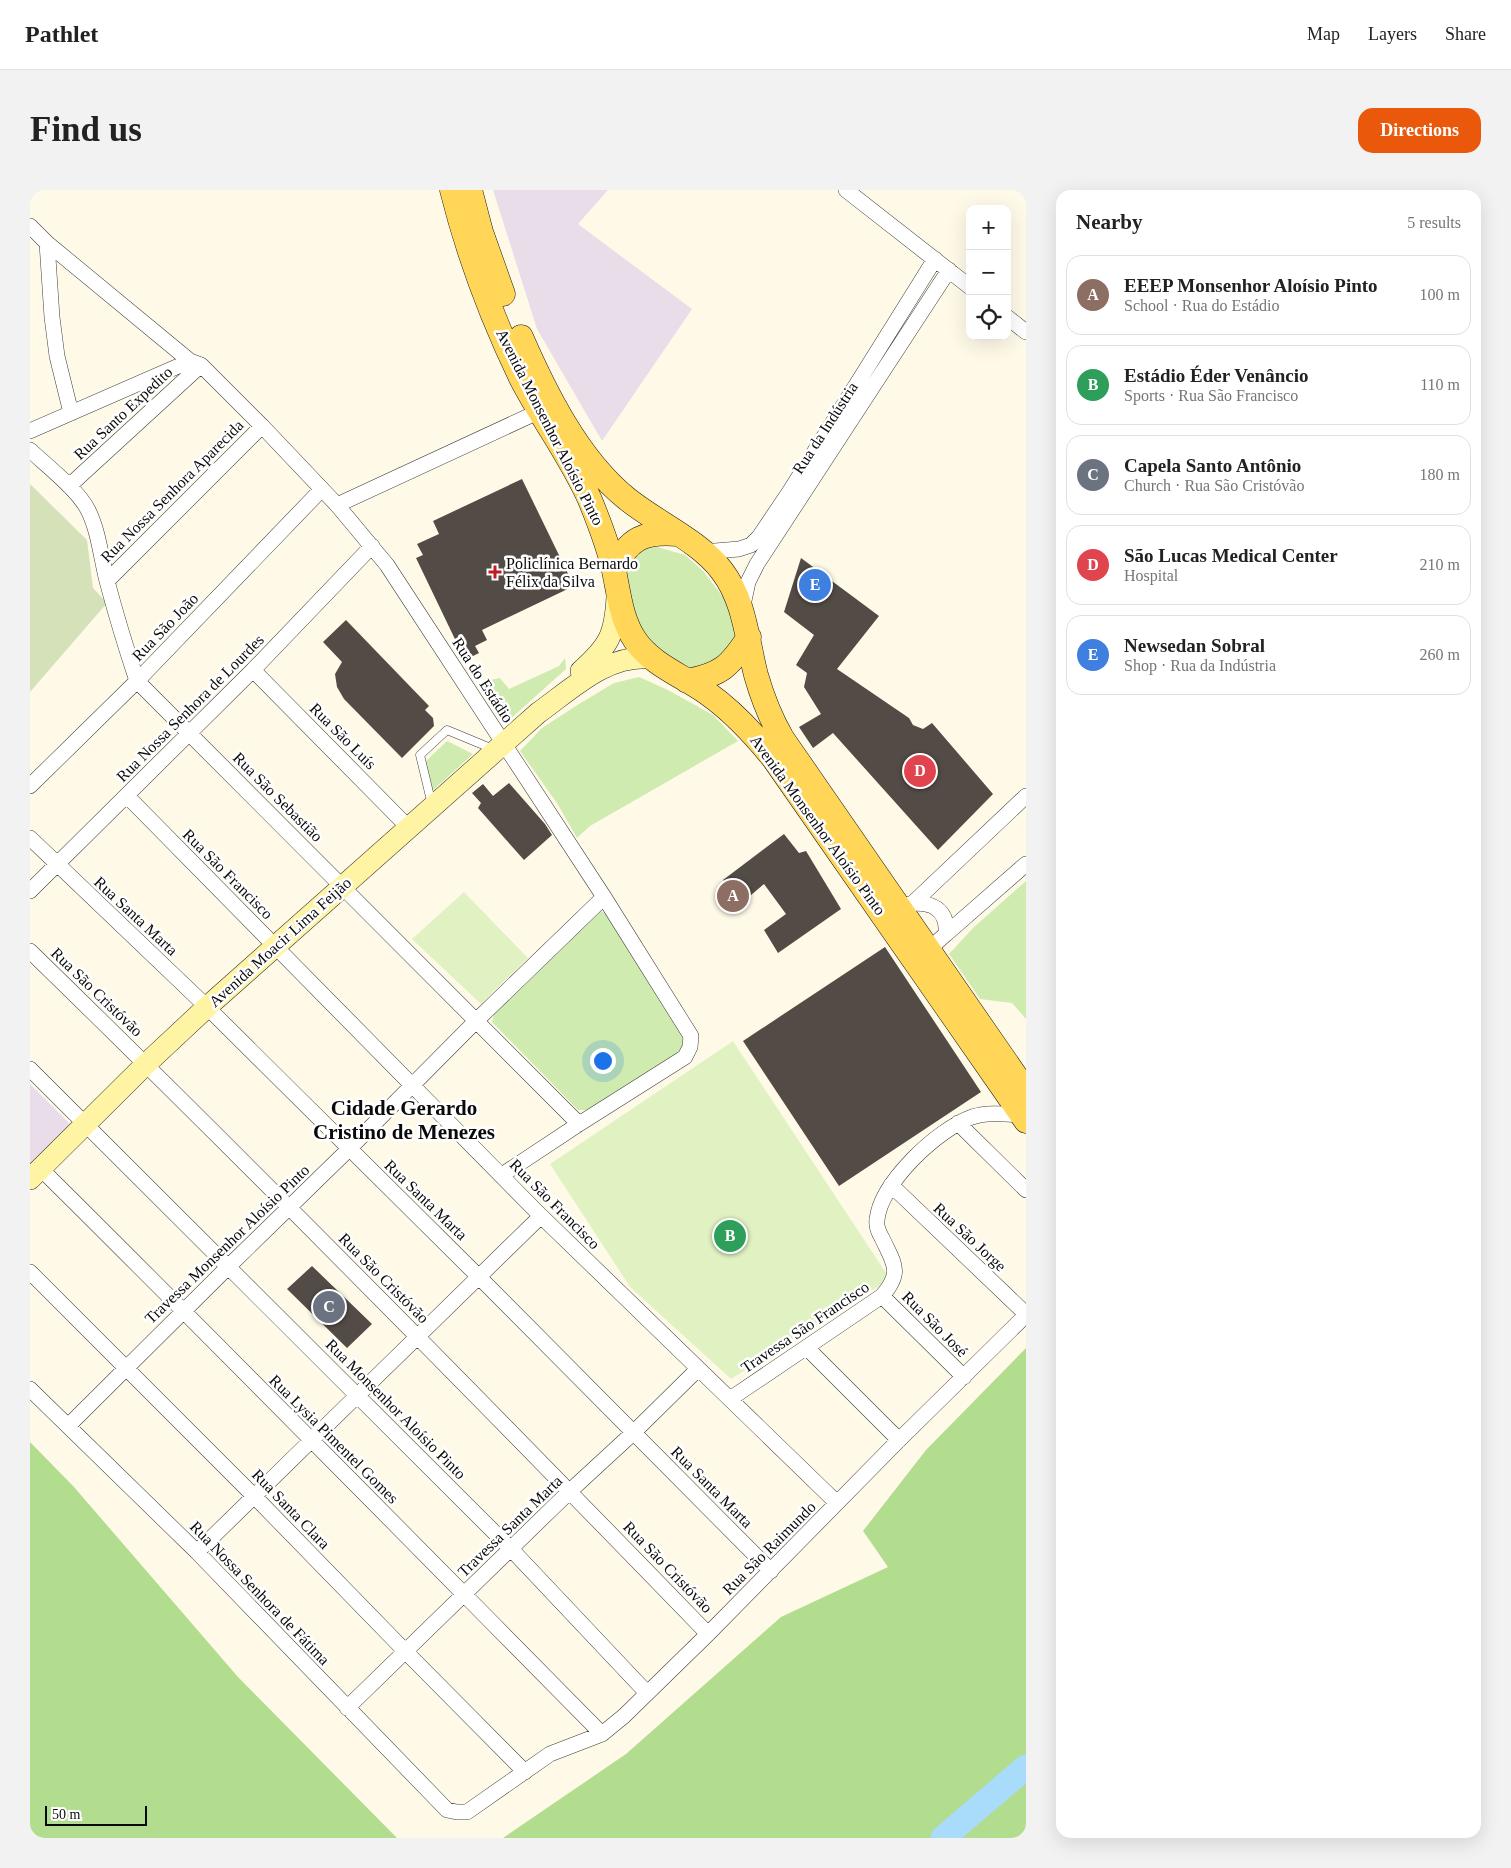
<!DOCTYPE html>
<meta charset="utf-8">
<style>
body{margin:0;font-family:Georgia,serif;background:#f2f2f2;color:#222}
.controls{position:absolute;right:15px;top:15px;display:grid;overflow:hidden;border-radius:10px;box-shadow:0 5px 20px #0002}
.controls button{width:45px;height:45px;display:grid;place-items:center;padding:0;border:0;border-bottom:1px solid #e0e0e0;background:#fff;color:#222;font:25px sans-serif}
.scale{position:absolute;left:15px;bottom:12px;width:102px;box-sizing:border-box;padding-left:5px;border:2px solid #0a0a0a;border-top:0;font-size:14px;line-height:18px;white-space:nowrap;color:#0a0a0a;-webkit-text-stroke:4px #fff;paint-order:stroke}
.you{position:absolute;left:572px;top:870px;width:18px;height:18px;margin:-12px;border:4px solid #fff;border-radius:50%;background:#1a73e8;box-shadow:0 0 0 8px #1a73e833}
.badge{display:grid;place-items:center;width:32px;height:32px;border-radius:50%;background:#ea580c;color:#fff;font-size:16px;font-weight:700}
.pin{position:absolute;translate:-50% -50%;border:2px solid #fff;box-shadow:0 1px 5px #0006}
.list{margin:0;padding:0;list-style:none}
h2{display:flex;justify-content:space-between;align-items:center;height:65px;margin:0;padding:0 20px;font-size:21px}
h2 small{font-size:16px;font-weight:400;color:#767676}
.list li{display:grid;grid-template-columns:32px 1fr auto;gap:15px;align-items:center;box-sizing:border-box;height:80px;margin:0 10px 10px;padding:0 10px;border:1px solid #e0e0e0;border-radius:15px}
.list b{display:block;font-size:19px;white-space:nowrap}
.list p{margin:0;font-size:16px;white-space:nowrap;color:#767676}
.list em{font-size:16px;font-style:normal;color:#767676}
.icon{flex:none;width:28px;height:28px;fill:none;stroke:currentColor;stroke-width:2;stroke-linecap:round;stroke-linejoin:round}
.map{position:relative;flex:none;width:996px;height:1648px;overflow:hidden;border-radius:15px}
header{display:flex;align-items:center;gap:30px;box-sizing:border-box;height:70px;padding:0 25px;background:#fff;border-bottom:1px solid #e0e0e0}
header strong{font-size:24px}
nav{display:flex;gap:28px;margin-inline-start:auto;font-size:18px}
.intro{display:flex;align-items:center;justify-content:space-between;box-sizing:border-box;height:120px;padding:0 30px}
h1{margin:0;font-size:35px}
.button{padding:12px 22px;border-radius:15px;background:#ea580c;color:#fff;font-size:18px;font-weight:700}
main{display:flex;gap:30px;padding:0 30px}
aside{flex:1;background:#fff;border-radius:15px;box-shadow:0 5px 20px #0002}
.map>svg:first-child{display:block}
.industrial{fill:#e9ddea}
.green{fill:#cfebb0}
.forest{fill:#b2dc8e}
.cemetery{fill:#d4e1b9}
.pitch{fill:#e1f2c2}
.lines{fill:none;stroke-linecap:round;stroke-linejoin:round}
.river{stroke:#a9dcfa;stroke-width:25}
.building{fill:#534b46}
.service-casing{stroke:#3d3d3d;stroke-width:9}
.minor-casing{stroke:#3d3d3d;stroke-width:16}
.secondary-casing{stroke:#2c2c2c;stroke-width:22}
.primary-casing{stroke:#1b1b1b;stroke-width:25}
.service{stroke:#fff;stroke-width:8}
.minor{stroke:#fff;stroke-width:15}
.secondary{stroke:#fff4a3;stroke-width:21}
.primary{stroke:#ffd658;stroke-width:24}
.poi-dot{fill:#c11b24;stroke:#fff;stroke-width:2}
.labels{text-anchor:middle;dominant-baseline:central;stroke-width:5;stroke-linejoin:round;paint-order:stroke}
.street-label{font-size:16px;fill:#0a0a0a;stroke:#fff}
.poi-label{font-size:16px;fill:#0a0a0a;stroke:#fff;text-anchor:start}
.district-label{font-size:21px;font-weight:bold;fill:#0a0a0a;stroke:#fff}
</style>
<header>
<strong>Pathlet</strong>
<nav><a>Map</a><a>Layers</a><a>Share</a></nav>
</header>
<div class="intro"><h1>Find us</h1><a class="button">Directions</a></div>
<main>
<div class="map">
<svg width="996" height="1648" viewBox="0 0 996 1648">
<rect width="100%" height="100%" fill="#fffae8"/>
<path class="industrial" d="M463 0H578L548 34 662 119 572 251 507 139Z
M0 894 44 938 0 981Z"/>
<path class="green" d="M627 357 655 365 674 382 702 419 706 435 705 447 684 477 650 480 610 446 594 386 596 372 617 358Z
M535 468 536 479 478 531 447 493 470 488 479 499 529 476Z
M609 487 638 500 683 525 708 551 560 636 547 648 527 613 490 561 512 538 549 514 584 493Z
M417 551 443 564 402 601 395 572Z
M996 691V829L982 813 950 809 919 764 943 738Z
M569 720 578 725 655 843 652 861 558 920H548L462 832 464 824Z"/>
<path class="forest" d="M996 1158V1648H473L596 1564 751 1427 858 1377 833 1341 896 1260Z
M0 1252 44 1297 208 1487 367 1648H0Z"/>
<path class="cemetery" d="M0 294 57 350 63 398 77 413 0 502Z"/>
<path class="pitch" d="M434 702 498 768 451 814 382 749Z
M703 851 860 1089 701 1189 600 1097 520 974Z"/>
<g class="lines">
<path class="river" d="M913 1648 996 1577"/>
</g>
<path class="building" d="M492 289 544 396 452 440 457 450 445 456 449 463 435 470 386 368 393 365 387 354 409 344 403 331Z
M771 368 849 426 807 479 879 528 883 535 893 539 902 533 963 604 908 660 803 543 783 558 769 537 791 524 774 497 777 483 766 475 784 445 754 422Z
M316 430 399 516 395 520 403 528 404 536 372 568 314 509 307 497 305 484 312 472 293 452Z
M479 593 515 634 522 645 494 670 448 618 451 613 442 603 453 594 463 606Z
M754 644 769 663 776 661 811 719 748 763 734 740 756 724 734 694 714 711 693 690Z
M855 757 951 902 809 996 713 851Z
M282 1076 342 1134 317 1158 257 1099Z"/>
<g class="lines">
<g class="service-casing">
<path id="service" d="M402 615 390 565 417 540 463 559"/>
</g>
<g class="minor-casing">
<path id="minor" d="M816 0 940 97
M0 36 17 53 22 127 27 166 41 223
M17 53 160 171 171 175 232 236 307 315 357 375 574 707 661 846 660 857 655 867 549 934 472 985
M977 127 996 142
M0 241 160 171
M0 260C17 276 48 300 58 320 69 342 71 368 77 391 86 425 96 458 107 491L549 934
M39 296 171 175
M307 315 510 221
M673 362 709 359 721 355 729 347 760 301 905 69
M77 391 232 236
M712 420 718 392 727 374 919 80
M223 480 378 637
M0 596 107 491 292 299
M97 606 511 1026 807 1313
M0 648 177 817 449 1087 741 1381
M0 701 223 480 342 356
M883 713 996 606
M879 714C901 711 918 719 916 744L898 760
M916 744 996 674
M0 761C230 985 455 1214 678 1444
M0 879 481 1359 617 1503
M928 933 996 1000
M10 978C199 1165 385 1355 572 1544
M861 995 996 1124
M0 1082 224 1306 376 1462 495 1582
M852 1106 934 1187
M777 1158 869 1250
M0 1199 167 1362 417 1620 427 1622H437L520 1564 572 1544 594 1526 678 1444 869 1250 996 1125
M700 1209 852 1106C873 1082 864 1074 852 1048 849 1043 846 1036 847 1030 850 993 908 939 942 927 958 922 975 924 991 925
M38 1236 199 1076 319 959 447 830 574 707
M167 1362 511 1026
M317 1518 540 1301 603 1243 668 1179"/>
</g>
<g class="secondary-casing">
<path id="secondary" d="M551 481C579 456 585 445 587 407
M0 989 116 874 177 817 508 523C542 499 575 465 620 468"/>
</g>
<g class="primary-casing">
<path id="primary" d="M422 0C438 64 462 128 491 188 512 229 541 267 560 310 569 332 579 357 584 381 589 404 591 429 605 450 622 475 653 486 677 503 704 522 724 544 744 569L996 931
M440 0 451 42 473 104
M491 147C515 202 548 269 596 308 625 332 670 351 692 381 715 411 717 450 726 485 732 506 741 529 752 548L996 901
M584 381C597 348 615 341 648 344
M657 491C691 485 700 476 719 447"/>
</g>
<use href="#service" class="service"/>
<use href="#minor" class="minor"/>
<use href="#secondary" class="secondary"/>
<use href="#primary" class="primary"/>
</g>
<path class="poi-dot" d="M462.5 374.5h5v5h5v5h-5v5h-5v-5h-5v-5h5z"/>
<g class="labels">
<g class="street-label">
<text transform="translate(93 223) rotate(-43)">Rua Santo Expedito</text>
<text transform="translate(520 237) rotate(63)">Avenida Monsenhor Aloísio Pinto</text>
<text transform="translate(795 238) rotate(-57)">Rua da Indústria</text>
<text transform="translate(142 301) rotate(-45)">Rua Nossa Senhora Aparecida</text>
<text transform="translate(135 437) rotate(-46)">Rua São João</text>
<text transform="translate(453 490) rotate(57)">Rua do Estádio</text>
<text transform="translate(160 518) rotate(-45)">Rua Nossa Senhora de Lourdes</text>
<text transform="translate(313 546) rotate(45)">Rua São Luís</text>
<text transform="translate(248 607) rotate(45)">Rua São Sebastião</text>
<text transform="translate(788 635) rotate(54)">Avenida Monsenhor Aloísio Pinto</text>
<text transform="translate(198 684) rotate(45)">Rua São Francisco</text>
<text transform="translate(106 726) rotate(43)">Rua Santa Marta</text>
<text transform="translate(250 752) rotate(-42)">Avenida Moacir Lima Feijão</text>
<text transform="translate(67 802) rotate(44)">Rua São Cristóvão</text>
<text transform="translate(396 1010) rotate(44)">Rua Santa Marta</text>
<text transform="translate(525 1014) rotate(45)">Rua São Francisco</text>
<text transform="translate(940 1047) rotate(43)">Rua São Jorge</text>
<text transform="translate(197 1054) rotate(-44)">Travessa Monsenhor Aloísio Pinto</text>
<text transform="translate(354 1088) rotate(45)">Rua São Cristóvão</text>
<text transform="translate(905 1134) rotate(45)">Rua São José</text>
<text transform="translate(775 1137) rotate(-34)">Travessa São Francisco</text>
<text transform="translate(366 1219) rotate(45)">Rua Monsenhor Aloísio Pinto</text>
<text transform="translate(304 1249) rotate(45)">Rua Lysia Pimentel Gomes</text>
<text transform="translate(682 1297) rotate(45)">Rua Santa Marta</text>
<text transform="translate(261 1319) rotate(46)">Rua Santa Clara</text>
<text transform="translate(480 1336) rotate(-44)">Travessa Santa Marta</text>
<text transform="translate(739 1358) rotate(-45)">Rua São Raimundo</text>
<text transform="translate(638 1377) rotate(46)">Rua São Cristóvão</text>
<text transform="translate(230 1403) rotate(46)">Rua Nossa Senhora de Fátima</text>
</g>
<g class="poi-label">
<text x="476" y="373">Policlínica Bernardo<tspan x="476" dy="18">Félix da Silva</tspan></text>
</g>
<g class="district-label">
<text x="374" y="918">Cidade Gerardo<tspan x="374" dy="24">Cristino de Menezes</tspan></text>
</g>
</g>
</svg>
<div class="controls">
<button>+</button>
<button>−</button>
<button><svg class="icon" aria-label="locate" viewBox="0 0 24 24"><circle cx="12" cy="12" r="6"/><path d="M12 2v4M12 18v4M2 12h4M18 12h4"/></svg></button>
</div>
<div class="scale">50 m</div>
<div class="you"></div>
<div class="pin badge" style="left:703px;top:706px;background:#8d6e63">A</div>
<div class="pin badge" style="left:700px;top:1046px;background:#2e9e5b">B</div>
<div class="pin badge" style="left:299px;top:1117px;background:#6b7280">C</div>
<div class="pin badge" style="left:890px;top:581px;background:#e0444e">D</div>
<div class="pin badge" style="left:785px;top:395px;background:#3f7fe0">E</div>
</div>
<aside>
<h2>Nearby<small>5 results</small></h2>
<ul class="list">
<li><span class="badge" style="background:#8d6e63">A</span><div><b>EEEP Monsenhor Aloísio Pinto</b><p>School · Rua do Estádio</p></div><em>100 m</em></li>
<li><span class="badge" style="background:#2e9e5b">B</span><div><b>Estádio Éder Venâncio</b><p>Sports · Rua São Francisco</p></div><em>110 m</em></li>
<li><span class="badge" style="background:#6b7280">C</span><div><b>Capela Santo Antônio</b><p>Church · Rua São Cristóvão</p></div><em>180 m</em></li>
<li><span class="badge" style="background:#e0444e">D</span><div><b>São Lucas Medical Center</b><p>Hospital</p></div><em>210 m</em></li>
<li><span class="badge" style="background:#3f7fe0">E</span><div><b>Newsedan Sobral</b><p>Shop · Rua da Indústria</p></div><em>260 m</em></li>
</ul>
</aside>
</main>
